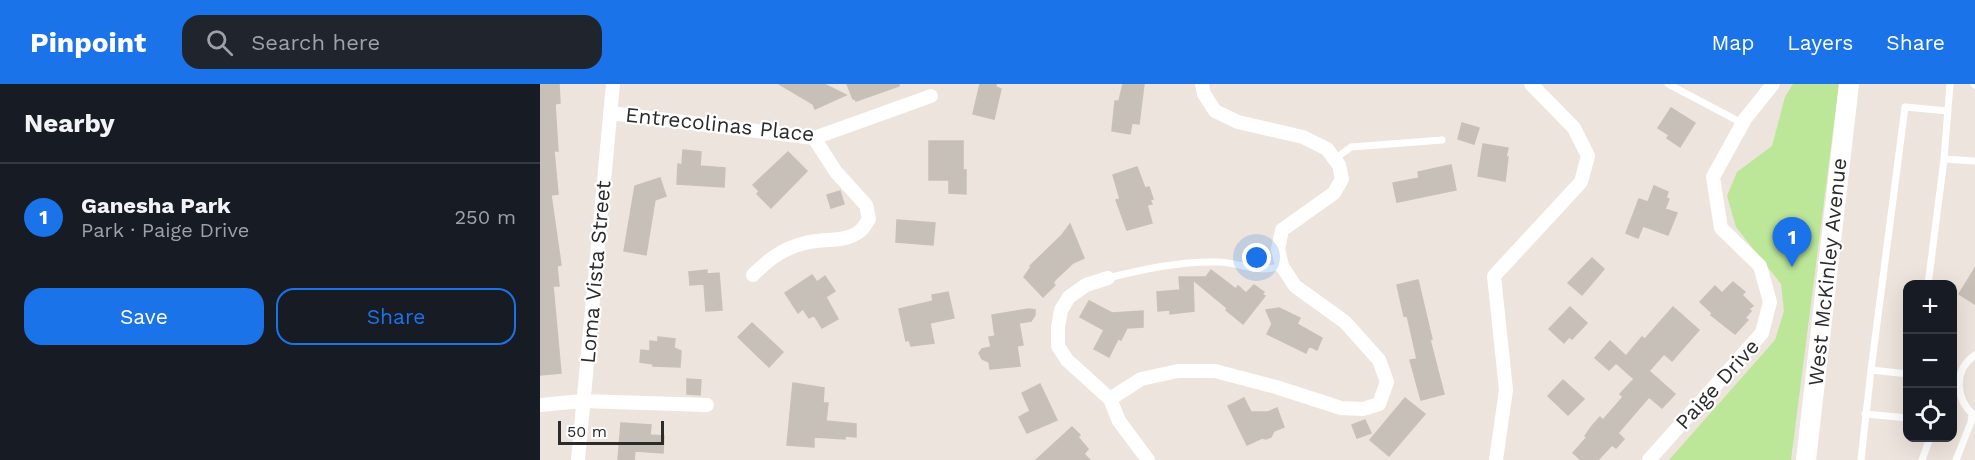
<!DOCTYPE html>
<meta charset="utf-8">
<style>
body{margin:0;font-family:"Work Sans",sans-serif;background:#20242c;color:#f1f3f6}
.controls{position:absolute;right:18px;bottom:18px;display:grid;overflow:hidden;border-radius:12px;box-shadow:0 6px 24px #0002}
.controls button{width:54px;height:54px;display:grid;place-items:center;padding:0;border:0;border-bottom:2px solid #363941;background:#171b24;color:#f1f3f6;font:30px sans-serif}
.scale{position:absolute;left:18px;bottom:15px;width:106px;box-sizing:border-box;padding-left:6px;border:3px solid #2b2b2b;border-top:0;font-size:16px;line-height:21px;white-space:nowrap;color:#2b2b2b;-webkit-text-stroke:4px #fff;paint-order:stroke}
.you{position:absolute;left:717px;top:174px;width:21px;height:21px;margin:-15px;border:4px solid #fff;border-radius:50%;background:#1a73e8;box-shadow:0 0 0 9px #1a73e833}
.badge{display:grid;place-items:center;width:39px;height:39px;border-radius:50%;background:#1a73e8;color:#fff;font-size:20px;font-weight:700}
.pin{position:absolute;translate:-50% -50px;filter:drop-shadow(0 2px 3px #0008)}
.pin::after{content:'';position:absolute;top:32px;width:21px;height:18px;background:inherit;clip-path:polygon(0 0,100% 0,50% 100%)}
.list{margin:0;padding:0;list-style:none}
h2{display:flex;justify-content:space-between;align-items:center;height:78px;margin:0;padding:0 24px;font-size:26px}
h2 small{font-size:20px;font-weight:400;color:#9ea1a6}
.list li{display:grid;grid-template-columns:39px 1fr auto;gap:18px;align-items:center;box-sizing:border-box;height:108px;padding:0 24px;border-top:2px solid #363941}
.list b{display:block;font-size:22px;white-space:nowrap}
.list p{margin:0;font-size:20px;white-space:nowrap;color:#9ea1a6}
.list em{font-size:20px;font-style:normal;color:#9ea1a6}
.actions{display:flex;gap:12px;padding:18px 24px}
.actions a{flex:1;padding:14px 0;border:2px solid #1a73e8;border-radius:18px;text-align:center;font-size:21px;color:#1a73e8}
.actions .main{background:#1a73e8;color:#fff}
.icon{flex:none;width:33px;height:33px;fill:none;stroke:currentColor;stroke-width:2;stroke-linecap:round;stroke-linejoin:round}
.map{position:relative;flex:none;width:1435px;height:376px;overflow:hidden}
header{display:flex;align-items:center;gap:36px;box-sizing:border-box;height:84px;padding:0 30px;background:#1a73e8;color:#fff}
header strong{font-size:28px}
nav{display:flex;gap:33px;margin-inline-start:auto;font-size:21px}
.search{width:420px;height:54px;background:#20242c;display:flex;align-items:center;gap:15px;box-sizing:border-box;padding:0 21px;border-radius:18px;color:#9ea1a6;font-size:22px}
main{display:flex}
aside{flex:1;background:#171b24}
.map>svg:first-child{display:block}
.green{fill:#bce698}
.building{fill:#c6c0b9;stroke:#c9c0b6;stroke-width:1.5}
.lines{fill:none;stroke-linecap:round;stroke-linejoin:round}
.service{stroke:#fff;stroke-width:7}
.minor{stroke:#fff;stroke-width:14}
.secondary{stroke:#fff;stroke-width:20}
.labels{text-anchor:middle;dominant-baseline:central;stroke-width:4.5;stroke-linejoin:round;paint-order:stroke}
.street-label{font-size:21px;fill:#2b2b2b;stroke:#fff}
</style>
<header>
<strong>Pinpoint</strong>
<div class="search"><svg class="icon" aria-label="search" viewBox="0 0 24 24"><circle cx="10" cy="10" r="6"/><path d="M15 15l6 6"/></svg>Search here</div>
<nav><a>Map</a><a>Layers</a><a>Share</a></nav>
</header>
<main>
<aside>
<h2>Nearby<small></small></h2>
<ul class="list">
<li><span class="badge">1</span><div><b>Ganesha Park</b><p>Park · Paige Drive</p></div><em>250 m</em></li>
</ul>
<div class="actions"><a class="main">Save</a><a>Share</a></div>
</aside>
<div class="map">
<svg width="1435" height="376" viewBox="0 0 1435 376">
<rect width="100%" height="100%" fill="#ede4dd"/>
<path class="green" d="M1253 0H1299L1251 376H1129L1235 256 1244 227 1241 200 1196 143 1187 112 1197 88 1232 62 1245 13Z"/>
<path class="building" d="M0 0H19L20 19 15 20 18 67H14L18 110 11 111 21 181 17 182 19 202H13L21 289 0 291Z
M239 0H284L306 11 275 25 273 20Z
M307 0H359V2L316 17 315 15H313Z
M440 0H456V3L461 5 454 35 433 30Z
M583 0H604L599 40 592 39 590 50 572 47 575 17H579Z
M1131 24 1155 39 1140 63 1127 54 1129 51 1118 44Z
M922 39 939 44 934 60 918 55Z
M389 57H423V86H426V110L409 109V96H389Z
M943 60 968 64 966 73H968L965 97 938 92Z
M143 66 161 68 160 82 185 84 184 103 137 100 138 80 142 81Z
M248 68 267 87 231 124 217 110 219 107 213 101Z
M911 81 916 106 857 118 853 99 879 94 878 88Z
M597 83 605 104 609 103 613 115 610 116 612 120 607 121 612 139 587 146 576 116 580 115 573 91Z
M120 94 126 112 115 116 106 171 84 167 95 102Z
M1114 102 1128 108 1126 114 1129 115 1125 125 1137 129 1128 151 1103 142 1098 154 1086 149 1099 115 1108 118Z
M300 107 304 120 291 124 287 111Z
M357 136 395 139 393 161 356 158Z
M530 140 544 174 533 179 515 196 513 199 515 201 503 213 484 193 491 183 490 182 522 151Z
M1052 174 1064 185 1042 211 1028 199Z
M1435 184V220L1419 210Z
M167 186V190L179 189 182 226 166 227 164 200 150 201 149 188Z
M671 186 696 205 698 202 706 209 714 201 724 208 722 210 725 212 703 240 686 226 687 224 653 196 654 227 630 230V226L618 227 617 208 640 206 639 193H666Z
M272 191 277 198 285 192 295 207 286 213 298 235 282 244 274 231 269 234 263 225 258 229 245 209Z
M878 196 892 255 890 256 904 310 881 316 870 276 877 275 867 231 864 232 857 201Z
M1193 198 1205 208 1202 211 1213 222 1209 225 1211 227 1205 234 1208 236 1195 250 1171 231 1172 229 1160 218 1175 202 1182 209Z
M408 208 414 234 390 239 394 259 371 262 369 256 366 257 359 225 393 217 392 211Z
M549 217 572 229 603 227V243L587 244 581 256 578 255 569 273 554 265 564 246 540 233Z
M1030 223 1047 239 1032 255 1029 253 1024 259 1009 245Z
M1133 223 1159 246 1132 277 1124 270 1109 287 1135 310 1122 324 1109 313 1078 349 1084 355 1076 364 1072 361 1058 376H1041L1033 369 1047 353 1045 352 1052 342 1060 333 1063 336 1083 313 1080 310 1094 295 1076 279 1069 286 1055 274 1070 257 1086 272 1102 253 1105 255Z
M739 224 760 234 757 240 782 254 777 266 769 262 766 269 727 250 732 240 726 226Z
M489 225 495 226V231L491 237 479 239 483 261 477 262 480 282 450 285 449 278 442 275 439 269 442 265 451 263 449 253 455 252 452 231Z
M212 239 243 268 229 283 198 253Z
M118 253 135 255 134 264 141 267 140 283 113 282V280L100 278 101 266 110 267V257L118 258Z
M147 295 161 296 160 311 147 310Z
M1023 296 1044 315 1028 331 1008 312Z
M253 299 284 304 283 319H288L286 337 316 340V353L305 352V355L274 353V363L247 361Z
M500 300 517 336 487 349 479 333 490 327 482 309Z
M704 314 711 328H728L737 324 744 343 734 347 731 353 726 355 722 354 707 361 688 322Z
M865 314 885 330 849 372 830 356Z
M825 336 831 349 817 354 812 341Z
M81 339 111 341 110 351 124 352 123 369 95 367 94 376H78Z
M532 343 540 351 538 353 548 365 544 370 550 376H496Z"/>
<g class="lines">
<path class="service" d="M1128 0 1202 39
M1434 0 1435 1
M795 75 811 63 902 56
M1404 75 1435 77
M568 194C604 185 641 177 678 178 702 179 716 190 742 182
M1388 201 1404 75 1410 0
M1435 271C1413 286 1415 316 1435 332
M1331 286 1365 23 1408 27
M1325 330 1368 334
M1321 376 1331 286 1368 290
M1382 376 1390 354
M1416 376 1431 338 1432 330"/>
<path class="minor" d="M70 29 274 54 391 12
M213 191C228 176 243 164 265 159 282 154 306 159 320 147 324 144 326 139 329 135L326 121 296 88 274 54
M568 194 546 201 529 213 521 226 518 243V262L527 276 570 315 579 337 608 376
M570 315 601 295 638 287H675L736 303 801 324 823 325 839 320 847 298 839 276 805 238 755 202 742 182 738 165 742 146 794 109 802 95 799 81 787 65 763 53 698 38 675 27 664 10 662 0
M0 321 43 317 167 321
M38 376 73 0
M956 376 966 306 954 192 1041 98 1048 72 1034 44 991 0
M1109 376 1222 249 1230 218 1220 182 1181 144 1173 93 1205 35 1233 0"/>
<path class="secondary" d="M1266 376 1309 0"/>
</g>
<g class="labels">
<g class="street-label">
<text transform="translate(180 40) rotate(6)">Entrecolinas Place</text>
<text transform="translate(55 188) rotate(-85)">Loma Vista Street</text>
<text transform="translate(1287 188) rotate(-84)">West McKinley Avenue</text>
<text transform="translate(1177 300) rotate(-48)">Paige Drive</text>
</g>
</g>
</svg>
<div class="controls">
<button>+</button>
<button>−</button>
<button><svg class="icon" aria-label="locate" viewBox="0 0 24 24"><circle cx="12" cy="12" r="6"/><path d="M12 2v4M12 18v4M2 12h4M18 12h4"/></svg></button>
</div>
<div class="scale">50 m</div>
<div class="you"></div>
<div class="pin badge" style="left:1252px;top:183px">1</div>
</div>
</main>
